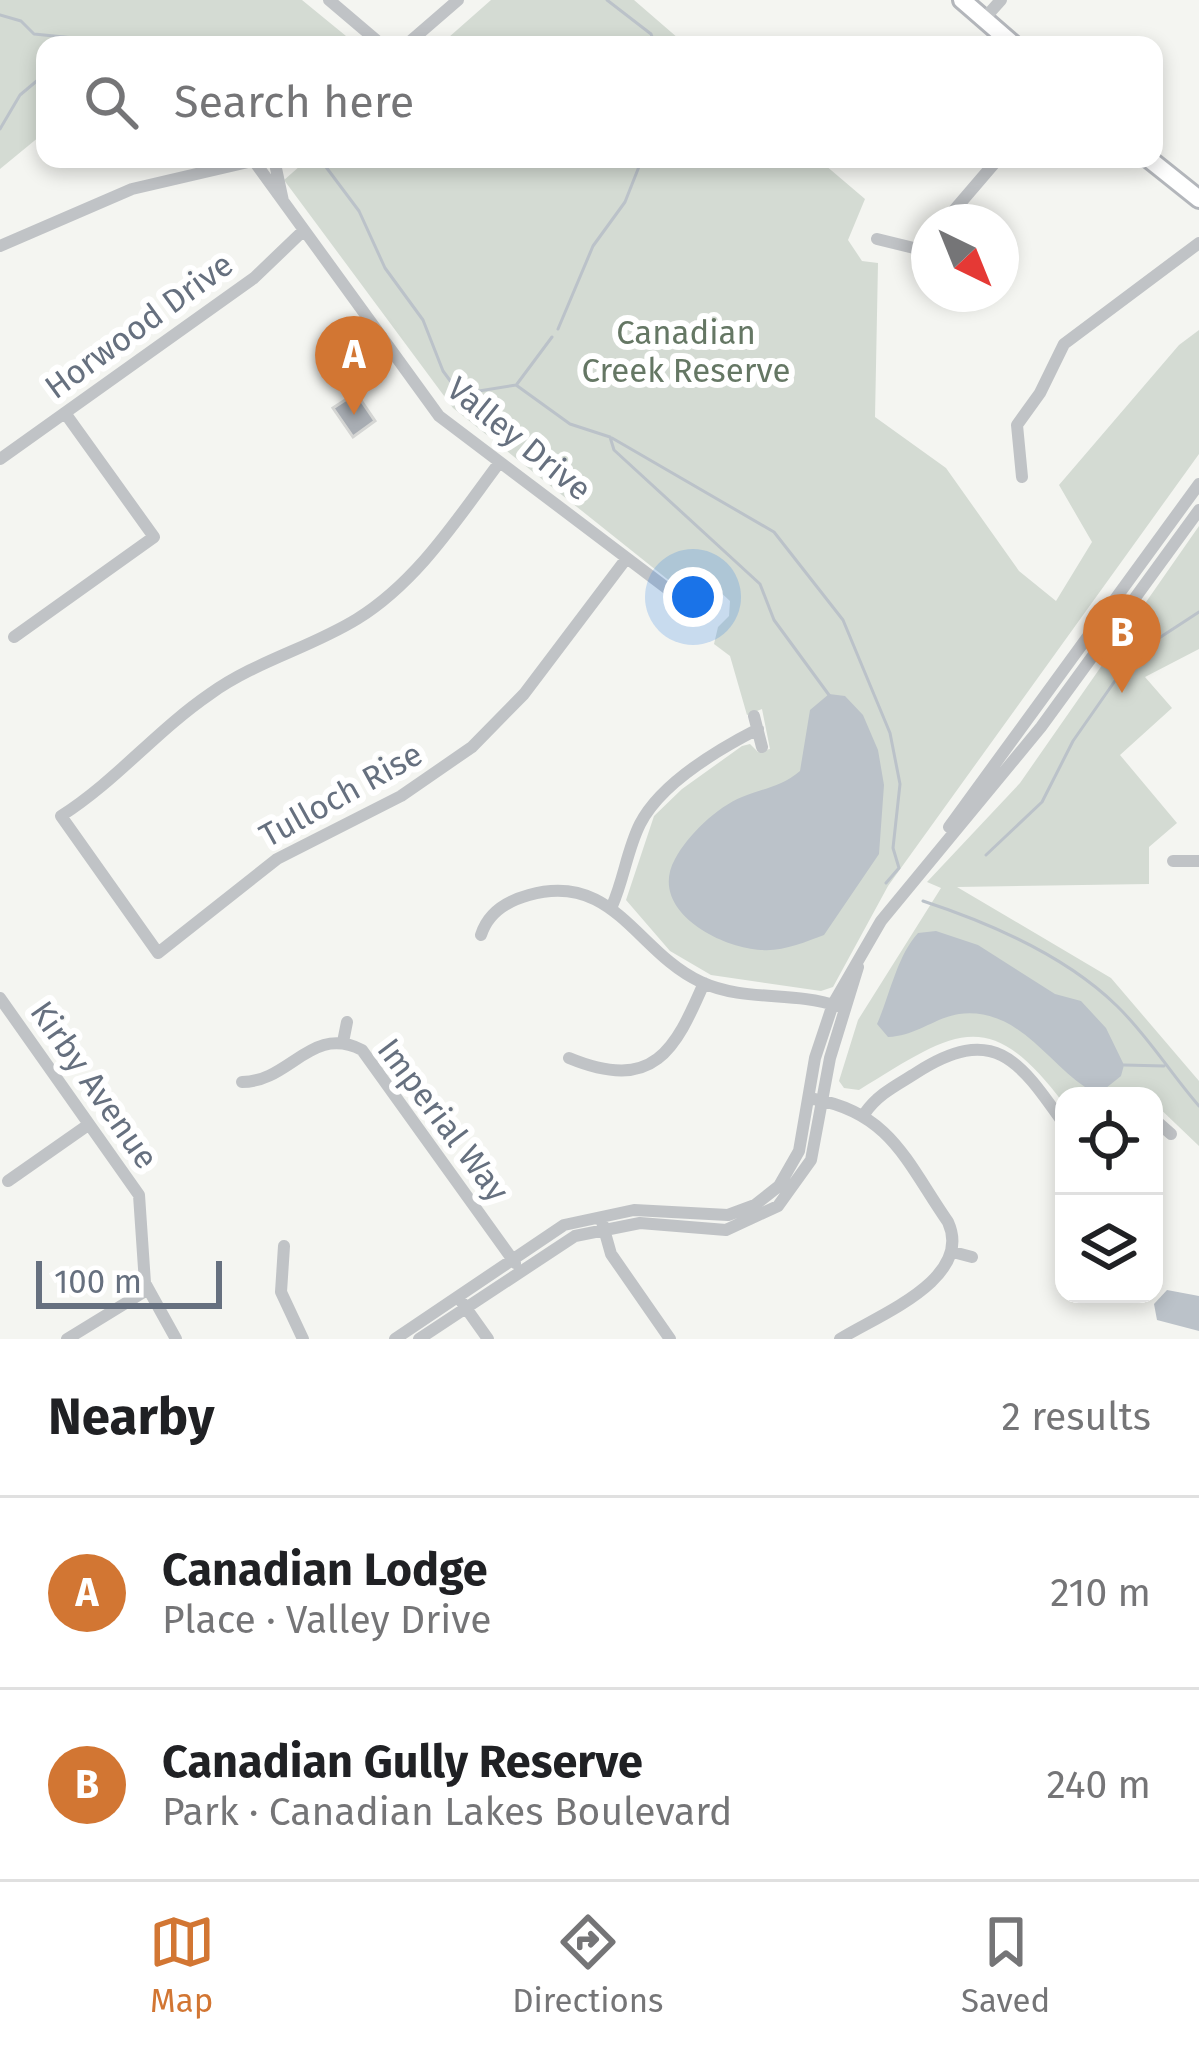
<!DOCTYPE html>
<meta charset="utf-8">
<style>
body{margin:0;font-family:"Fira Sans",sans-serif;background:#f2f2f2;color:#202124}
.controls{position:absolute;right:36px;bottom:36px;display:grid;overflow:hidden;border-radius:24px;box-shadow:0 6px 18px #0003}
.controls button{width:108px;height:108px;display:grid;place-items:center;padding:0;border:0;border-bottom:3px solid #e0e0e0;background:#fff;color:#202124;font:60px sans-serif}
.compass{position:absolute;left:911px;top:204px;width:108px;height:108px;border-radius:50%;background:#fff;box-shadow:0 6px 18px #0003;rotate:137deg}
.scale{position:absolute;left:36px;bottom:30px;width:186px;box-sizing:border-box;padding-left:12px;border:6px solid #66707f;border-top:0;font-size:33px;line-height:42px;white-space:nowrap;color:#66707f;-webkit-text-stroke:9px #fff;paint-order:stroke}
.you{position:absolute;left:693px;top:597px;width:42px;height:42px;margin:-30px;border:9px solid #fff;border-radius:50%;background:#1a73e8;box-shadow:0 0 0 18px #1a73e833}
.badge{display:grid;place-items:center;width:78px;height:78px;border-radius:50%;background:#d27633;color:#fff;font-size:39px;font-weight:700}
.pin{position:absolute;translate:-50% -99px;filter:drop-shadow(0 3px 6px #0008)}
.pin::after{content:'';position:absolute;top:63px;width:42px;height:36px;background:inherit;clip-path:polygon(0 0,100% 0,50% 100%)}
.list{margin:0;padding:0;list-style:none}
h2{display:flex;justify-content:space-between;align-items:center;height:156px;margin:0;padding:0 48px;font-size:51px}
h2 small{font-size:39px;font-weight:400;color:#757577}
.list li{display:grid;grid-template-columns:78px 1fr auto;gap:36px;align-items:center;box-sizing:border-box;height:192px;padding:0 48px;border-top:3px solid #e0e0e0}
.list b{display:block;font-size:45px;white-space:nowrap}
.list p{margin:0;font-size:39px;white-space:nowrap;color:#757577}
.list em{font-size:39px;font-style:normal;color:#757577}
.icon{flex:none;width:66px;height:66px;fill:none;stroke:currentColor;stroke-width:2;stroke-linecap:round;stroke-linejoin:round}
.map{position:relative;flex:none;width:1199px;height:1339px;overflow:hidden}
.search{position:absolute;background:#fff;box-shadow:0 6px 18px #0003;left:36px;right:36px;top:36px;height:132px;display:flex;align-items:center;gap:30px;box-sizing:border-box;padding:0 42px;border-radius:24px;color:#757577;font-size:45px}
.sheet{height:540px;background:#fff}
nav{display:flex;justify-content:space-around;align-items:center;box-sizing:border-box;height:168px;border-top:3px solid #e0e0e0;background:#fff;font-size:33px;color:#757577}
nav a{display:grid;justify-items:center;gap:6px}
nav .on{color:#d27633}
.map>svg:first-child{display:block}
.green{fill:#d4dbd3}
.water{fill:#bbc2c9}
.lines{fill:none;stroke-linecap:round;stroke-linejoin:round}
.stream{stroke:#bbc2c9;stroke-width:3}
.building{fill:#a9aeb4;stroke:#d5d6d4;stroke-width:3}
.secondary-casing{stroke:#b3b6bb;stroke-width:22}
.minor{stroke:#c0c3c6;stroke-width:12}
.secondary{stroke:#fff;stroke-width:16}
.labels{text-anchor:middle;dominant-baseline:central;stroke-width:12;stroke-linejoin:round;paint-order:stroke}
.street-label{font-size:33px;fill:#66707f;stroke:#fff}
.park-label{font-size:33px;fill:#657764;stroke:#fff}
</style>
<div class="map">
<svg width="1199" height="1339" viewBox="0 0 1199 1339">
<rect width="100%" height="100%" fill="#f4f5f1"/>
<path class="green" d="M0 0H302L357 45H45V132L0 169Z
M491 0H634L686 45H440Z
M308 159H818L865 199 848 240 862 261 878 263 875 417 946 468 1019 571 1056 601 1092 542 1059 485 1179 345 1199 330V454L888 886 833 987 821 991 711 975 670 951 626 900 654 816 682 789 742 746 750 744 758 752 770 749 762 709 747 715 730 656 714 644 718 627 729 616 730 601 718 590 691 595 681 590 453 408 284 180Z
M1199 526V649L1145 677 1172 708 1120 755 1177 823 1149 847V884L957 887 1111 978 1199 1081V1146L1154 1103V1096H1064V1104C988 1002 954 1032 859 1090L844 1088 839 1081 858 1020 941 888 927 882 1020 783Z"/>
<path class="water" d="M829 694 845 696 863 715 878 750 884 785 879 854 824 935C805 942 782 952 761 950 720 948 647 910 675 859 688 835 717 807 742 797 764 788 781 787 800 771L810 710Z
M936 931 978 945 1055 994 1081 1001 1106 1028 1124 1065 1121 1076 1106 1088 1085 1087C1045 1060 1017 1007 959 1014 934 1018 916 1036 888 1037L877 1024C890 995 897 956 918 933Z
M1167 1290 1199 1296V1331L1157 1320 1154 1304Z"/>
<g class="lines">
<path class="stream" d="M607 0 651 34 655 45
M0 15 21 21 34 34 144 45
M0 129 20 95 45 74
M320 159 359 211 385 268 423 320 443 371 460 394 516 385 570 424 610 437 614 450 760 584 774 620 829 695
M558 329 593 246 625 202 642 159
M517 384 552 337
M612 438 774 532 843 620 890 733 900 784 893 848 899 868 886 883
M986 855 1042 802 1073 741 1133 655 1199 612
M923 901C990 923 1066 956 1117 1006 1148 1036 1171 1074 1199 1106
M1124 1065 1164 1066"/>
</g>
<path class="building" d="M356 393 375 421 353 437 333 408Z"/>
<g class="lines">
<g class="secondary-casing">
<path id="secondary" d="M962 0 1014 45
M1149 159 1199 199"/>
</g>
<path class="minor" d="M329 0 382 45
M984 19 1001 0
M406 45 458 0
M274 159 283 201
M254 161 439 416 681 599 714 608
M944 222 998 159
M877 239 918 249 929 239
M0 246 132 189 261 159
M0 459 254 278 304 230
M499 463C457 519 418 581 357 619 310 648 256 661 210 694 156 731 116 781 61 816L158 953 277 859 401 796 472 747 524 694 626 559
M1022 477 1017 425 1040 393 1064 344 1199 243
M14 637 154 537 65 413
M754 716 762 747
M949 827 1199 484
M1173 861H1199
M612 906C624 879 627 850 640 824 661 783 717 750 758 729
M481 935C488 913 507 901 529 895 614 871 637 953 701 982 744 1002 793 991 837 1006
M0 998 139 1195 145 1283 176 1339
M343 1042 347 1022
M569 1058C654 1093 675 1050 704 983
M242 1082C290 1082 311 1024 362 1050L515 1263
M814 1099C891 1113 907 1163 948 1222 974 1279 878 1315 840 1339
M865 1113C878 1094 897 1085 916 1073 994 1023 1019 1060 1064 1124
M1154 1119 1171 1134
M8 1181 88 1125
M602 1222 611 1254 670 1339
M284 1246 281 1292 303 1339
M953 1252 972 1257
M461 1301 488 1339
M67 1339 147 1290
M395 1339 564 1225 634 1210 728 1215 755 1205 779 1186 799 1151 815 1058 833 1004 881 921 1041 727 1199 510
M419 1339 575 1236 640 1223 726 1230 778 1206 811 1160 830 1058 858 967"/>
<use href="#secondary" class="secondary"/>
</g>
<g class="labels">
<g class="street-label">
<text transform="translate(139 326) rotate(-36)">Horwood Drive</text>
<text transform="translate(519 439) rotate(39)">Valley Drive</text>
<text transform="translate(341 795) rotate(-29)">Tulloch Rise</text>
<text transform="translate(94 1085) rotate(55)">Kirby Avenue</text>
<text transform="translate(443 1120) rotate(53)">Imperial Way</text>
</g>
<g class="park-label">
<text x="686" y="333">Canadian<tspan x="686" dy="38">Creek Reserve</tspan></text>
</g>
</g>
</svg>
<div class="controls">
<button><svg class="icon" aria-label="locate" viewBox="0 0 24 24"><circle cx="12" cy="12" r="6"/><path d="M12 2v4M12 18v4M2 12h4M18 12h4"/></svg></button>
<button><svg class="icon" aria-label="layers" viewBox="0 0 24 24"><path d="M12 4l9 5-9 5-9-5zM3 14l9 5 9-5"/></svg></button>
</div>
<svg class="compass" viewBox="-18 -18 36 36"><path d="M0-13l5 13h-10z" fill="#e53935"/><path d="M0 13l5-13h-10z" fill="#757577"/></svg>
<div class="scale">100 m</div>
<div class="you"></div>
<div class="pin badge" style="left:354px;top:415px">A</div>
<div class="pin badge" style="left:1122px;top:693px">B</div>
<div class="search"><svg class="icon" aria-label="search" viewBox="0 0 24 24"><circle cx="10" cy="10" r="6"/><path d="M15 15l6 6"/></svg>Search here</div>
</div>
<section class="sheet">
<h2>Nearby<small>2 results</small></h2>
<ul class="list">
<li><span class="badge">A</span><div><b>Canadian Lodge</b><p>Place · Valley Drive</p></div><em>210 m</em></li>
<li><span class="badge">B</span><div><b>Canadian Gully Reserve</b><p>Park · Canadian Lakes Boulevard</p></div><em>240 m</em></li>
</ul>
</section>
<nav>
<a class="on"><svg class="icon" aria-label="map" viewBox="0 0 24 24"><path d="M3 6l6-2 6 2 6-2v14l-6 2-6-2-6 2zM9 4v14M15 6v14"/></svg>Map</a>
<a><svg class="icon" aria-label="directions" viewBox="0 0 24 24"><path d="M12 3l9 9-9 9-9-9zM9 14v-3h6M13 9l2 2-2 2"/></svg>Directions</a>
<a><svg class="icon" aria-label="saved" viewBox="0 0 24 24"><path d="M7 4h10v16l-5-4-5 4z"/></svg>Saved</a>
</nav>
